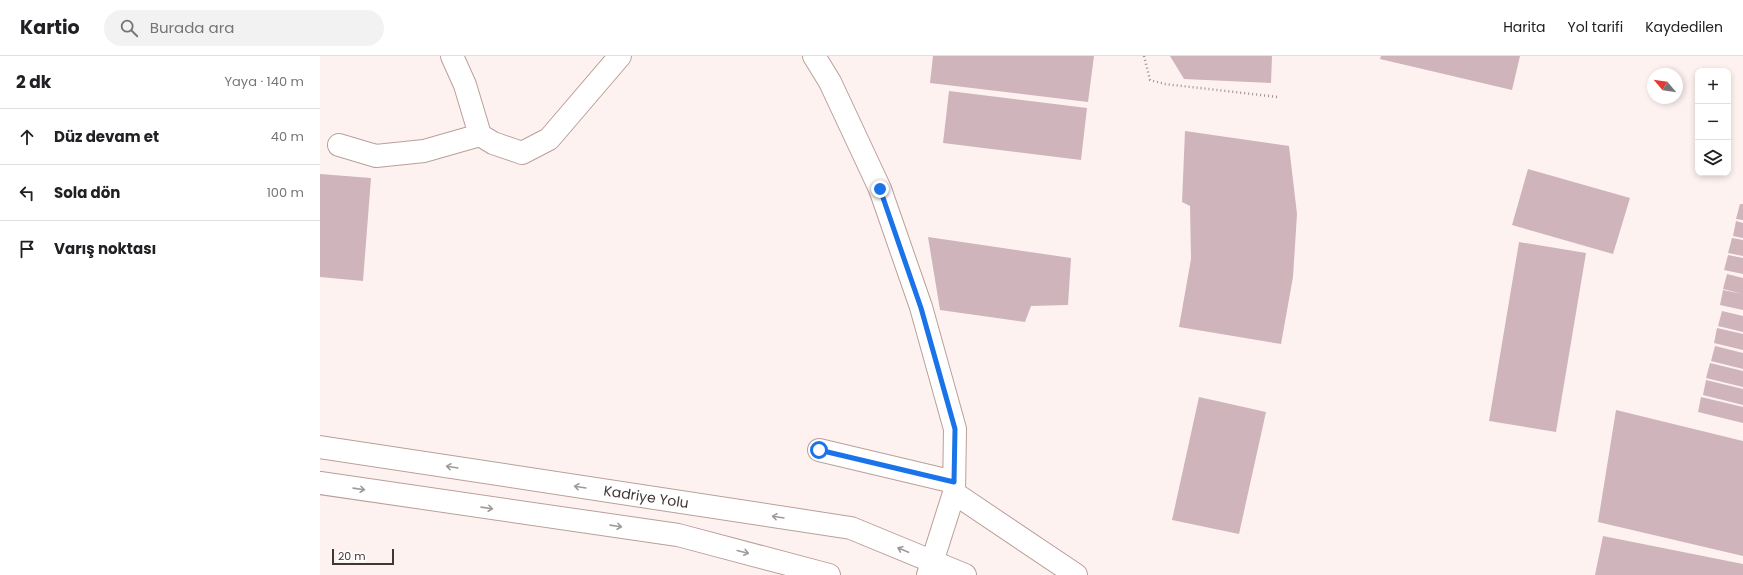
<!DOCTYPE html>
<html lang="tr">
<meta charset="utf-8">
<style>
body{margin:0;font-family:Poppins,sans-serif;background:#f2f2f2;color:#202124}
.controls{position:absolute;right:12px;top:12px;display:grid;overflow:hidden;border-radius:8px;box-shadow:0 2px 6px #0003}
.controls button{width:36px;height:36px;display:grid;place-items:center;padding:0;border:0;border-bottom:1px solid #e0e0e0;background:#fff;color:#202124;font:20px sans-serif}
.compass{position:absolute;left:1327px;top:12px;width:36px;height:36px;border-radius:50%;background:#fff;box-shadow:0 2px 6px #0003;rotate:299deg}
.scale{position:absolute;left:12px;bottom:10px;width:62px;box-sizing:border-box;padding-left:4px;border:2px solid #423735;border-top:0;font-size:11px;line-height:14px;white-space:nowrap;color:#423735;-webkit-text-stroke:3px #fff;paint-order:stroke}
.stop{position:absolute;width:12px;height:12px;margin:-9px;border:3px solid #1a73e8;border-radius:50%;background:#fff}
.stop.end{background:#1a73e8;border-color:#fff;box-shadow:0 1px 4px #0008}
.list{margin:0;padding:0;list-style:none}
h2{display:flex;justify-content:space-between;align-items:center;height:52px;margin:0;padding:0 16px;font-size:17px}
h2 small{font-size:13px;font-weight:400;color:#757577}
.list li{display:grid;grid-template-columns:26px 1fr auto;gap:12px;align-items:center;box-sizing:border-box;height:56px;padding:0 16px;border-top:1px solid #e0e0e0}
.list b{display:block;font-size:15px;white-space:nowrap}
.list em{font-size:13px;font-style:normal;color:#757577}
.icon{flex:none;width:22px;height:22px;fill:none;stroke:currentColor;stroke-width:2;stroke-linecap:round;stroke-linejoin:round}
.map{position:relative;flex:none;width:1423px;height:519px;overflow:hidden}
header{display:flex;align-items:center;gap:24px;box-sizing:border-box;height:56px;padding:0 20px;background:#fff;border-bottom:1px solid #e0e0e0}
header strong{font-size:19px}
nav{display:flex;gap:22px;margin-inline-start:auto;font-size:14px}
.search{width:280px;height:36px;background:#f2f2f2;display:flex;align-items:center;gap:10px;box-sizing:border-box;padding:0 14px;border-radius:22px;color:#757577;font-size:15px}
main{display:flex}
aside{flex:1;background:#fff}
.map>svg:first-child{display:block}
.building{fill:#cfb4bc}
.lines{fill:none;stroke-linecap:round;stroke-linejoin:round}
.minor-casing{stroke:#ba9f9a;stroke-width:24}
.major-casing{stroke:#ba9f9a;stroke-width:24}
.path{stroke:#9c908e;stroke-width:2.5;stroke-dasharray:1 3;stroke-linecap:butt}
.minor{stroke:#fff;stroke-width:22}
.major{stroke:#fff;stroke-width:22}
.oneway{stroke:#a09b9a}
.route{stroke:#1a73e8;stroke-width:5}
.labels{text-anchor:middle;dominant-baseline:central;stroke-width:4;stroke-linejoin:round;paint-order:stroke}
.street-label{font-size:14px;fill:#423735;stroke:#fff}
</style>
<header>
<strong>Kartio</strong>
<div class="search"><svg class="icon" aria-label="search" viewBox="0 0 24 24"><circle cx="10" cy="10" r="6"/><path d="M15 15l6 6"/></svg>Burada ara</div>
<nav><a>Harita</a><a>Yol tarifi</a><a>Kaydedilen</a></nav>
</header>
<main>
<aside>
<h2>2 dk<small>Yaya · 140 m</small></h2>
<ul class="list">
<li><svg class="icon" aria-label="ahead" viewBox="0 0 24 24"><path d="M12 20V5M6 11l6-6 6 6"/></svg><div><b>Düz devam et</b></div><em>40 m</em></li>
<li><svg class="icon" aria-label="left" viewBox="0 0 24 24"><path d="M17 20v-9H6M10 6l-5 5 5 5"/></svg><div><b>Sola dön</b></div><em>100 m</em></li>
<li><svg class="icon" aria-label="arrive" viewBox="0 0 24 24"><path d="M6 21V4h12l-3 4 3 4H6"/></svg><div><b>Varış noktası</b></div></li>
</ul>
</aside>
<div class="map">
<svg width="1423" height="519" viewBox="0 0 1423 519">
<rect width="100%" height="100%" fill="#fef2f0"/>
<path class="building" d="M613 0H774L768 46 610 27Z
M850 0H952L951 27 864 23Z
M1061 0H1200L1192 34 1060 3Z
M629 35 767 52 761 104 623 87Z
M865 75 969 90 977 158 973 221 961 288 859 271 871 203 870 150 862 146Z
M1208 113 1310 142 1293 198 1192 169Z
M0 118 51 122 43 225 0 221Z
M1420 148H1423V164L1416 163Z
M1416 165 1423 167V182L1413 180Z
M608 181 751 202 748 249 711 250 705 266 620 254Z
M1412 182 1423 184V200L1408 197Z
M1199 186 1266 197 1236 376 1169 365Z
M1408 199 1423 202V218L1404 214Z
M1407 218 1423 222V238L1403 233Z
M1403 234 1423 238V254L1400 249Z
M1402 255 1423 260V276L1398 270Z
M1397 272 1423 278V294L1394 287Z
M1395 290 1423 297V313L1391 305Z
M1390 307 1423 315V331L1386 322Z
M1386 324 1423 333V349L1383 339Z
M879 341 946 356 919 478 852 464Z
M1381 341 1423 351V367L1378 356Z
M1296 354 1423 385V500L1278 466Z
M1283 480 1423 508V519H1275Z"/>
<g class="lines">
<g class="minor-casing">
<path id="minor" d="M132 0 145 29 160 79
M494 0 510 26 560 133 601 251 635 373 634 437 608 519
M19 89 56 100 104 95 160 79 173 87 202 97 229 83 300 0
M499 394 634 426
M634 437 756 519"/>
</g>
<g class="major-casing">
<g id="major">
<path id="s1" d="M0 391 531 472 645 519"/>
<path d="M0 427 358 479 509 519"/>
</g>
</g>
<path class="path" d="M824 0 830 24 845 28 958 41"/>
<use href="#minor" class="minor"/>
<use href="#major" class="major"/>
</g>
<defs><path id="oneway-shaft" d="M-6 0H5M1.5-3L5.5 0L1.5 3" fill="none" stroke-width="1.6" stroke-linecap="round" stroke-linejoin="round"/></defs>
<g class="oneway">
<use href="#oneway-shaft" transform="translate(132 411) rotate(-171)"/>
<use href="#oneway-shaft" transform="translate(260 431) rotate(-171)"/>
<use href="#oneway-shaft" transform="translate(39 433) rotate(8)"/>
<use href="#oneway-shaft" transform="translate(167 452) rotate(8)"/>
<use href="#oneway-shaft" transform="translate(458 461) rotate(-171)"/>
<use href="#oneway-shaft" transform="translate(296 470) rotate(8)"/>
<use href="#oneway-shaft" transform="translate(583 494) rotate(-157)"/>
<use href="#oneway-shaft" transform="translate(423 496) rotate(14)"/>
</g>
<g class="lines">
<path class="route" d="M499 394 634 426 635 373 601 252 560 133"/>
</g>
<g class="labels">
<g class="street-label">
<text stroke="none"><textPath href="#s1" startOffset="330">Kadriye Yolu</textPath></text>
</g>
</g>
</svg>
<div class="controls">
<button>+</button>
<button>−</button>
<button><svg class="icon" aria-label="layers" viewBox="0 0 24 24"><path d="M12 4l9 5-9 5-9-5zM3 14l9 5 9-5"/></svg></button>
</div>
<svg class="compass" viewBox="-18 -18 36 36"><path d="M0-13l5 13h-10z" fill="#e53935"/><path d="M0 13l5-13h-10z" fill="#757577"/></svg>
<div class="scale">20 m</div>
<div class="stop" style="left:499px;top:394px"></div>
<div class="stop end" style="left:560px;top:133px"></div>
</div>
</main>
